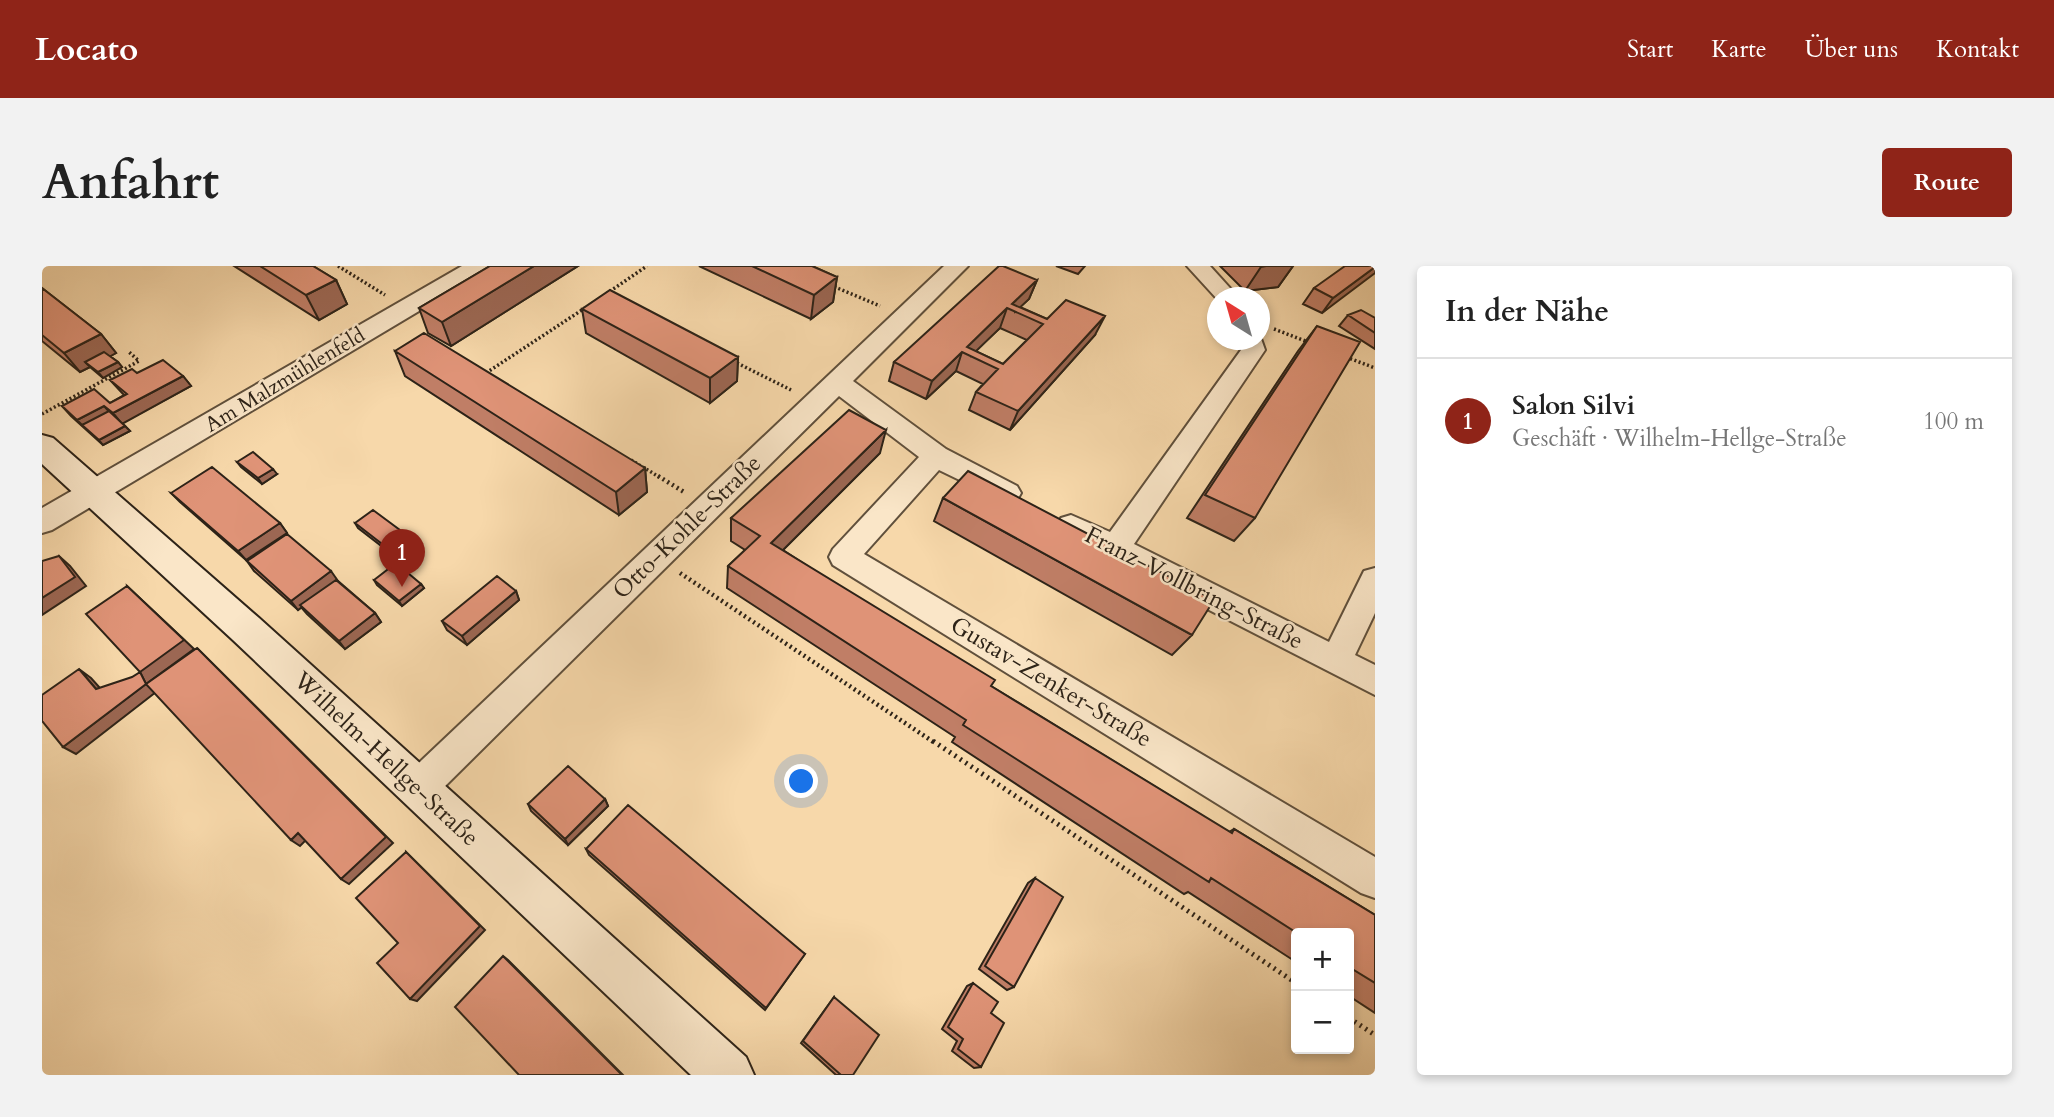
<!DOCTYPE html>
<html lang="de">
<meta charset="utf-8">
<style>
body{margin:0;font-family:Cardo,serif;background:#f2f2f2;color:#222}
.controls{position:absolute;right:21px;bottom:21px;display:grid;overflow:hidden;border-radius:7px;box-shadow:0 4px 10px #0003}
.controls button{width:63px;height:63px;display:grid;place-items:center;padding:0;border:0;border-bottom:2px solid #e0e0e0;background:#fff;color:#222;font:35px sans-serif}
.compass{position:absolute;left:1165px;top:21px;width:63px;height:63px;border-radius:50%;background:#fff;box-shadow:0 4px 10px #0003;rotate:323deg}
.you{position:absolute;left:760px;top:516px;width:24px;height:24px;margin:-18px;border:5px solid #fff;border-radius:50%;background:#1a73e8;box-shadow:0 0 0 10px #1a73e833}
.badge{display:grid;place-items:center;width:46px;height:46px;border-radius:50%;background:#8f2418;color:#fff;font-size:23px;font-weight:700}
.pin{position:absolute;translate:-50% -58px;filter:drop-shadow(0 2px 4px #0008)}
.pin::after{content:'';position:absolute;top:37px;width:24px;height:21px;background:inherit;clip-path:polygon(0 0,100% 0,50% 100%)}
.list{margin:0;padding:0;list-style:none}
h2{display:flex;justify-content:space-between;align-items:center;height:91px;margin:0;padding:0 28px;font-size:30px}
h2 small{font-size:23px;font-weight:400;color:#767676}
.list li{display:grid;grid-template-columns:46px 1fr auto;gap:21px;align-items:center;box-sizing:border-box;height:126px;padding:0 28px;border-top:2px solid #e0e0e0}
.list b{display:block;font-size:26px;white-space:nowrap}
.list p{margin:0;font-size:23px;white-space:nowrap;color:#767676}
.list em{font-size:23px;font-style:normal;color:#767676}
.map{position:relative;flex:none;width:1333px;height:809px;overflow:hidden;border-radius:7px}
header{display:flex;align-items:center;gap:42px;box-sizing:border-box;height:98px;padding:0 35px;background:#8f2418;color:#fff}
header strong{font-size:33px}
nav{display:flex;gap:38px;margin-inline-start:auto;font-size:24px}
.intro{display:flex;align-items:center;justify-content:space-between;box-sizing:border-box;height:168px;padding:0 42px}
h1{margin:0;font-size:49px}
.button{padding:18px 32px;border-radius:7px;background:#8f2418;color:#fff;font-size:24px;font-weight:700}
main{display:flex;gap:42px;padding:0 42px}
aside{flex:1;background:#fff;border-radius:7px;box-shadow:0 4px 10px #0003}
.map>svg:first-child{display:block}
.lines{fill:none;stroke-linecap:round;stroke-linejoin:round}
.street-casing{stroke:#60503c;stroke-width:4}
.secondary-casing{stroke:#2d2318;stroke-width:4}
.path-far2{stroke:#2d2318;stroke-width:3.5;stroke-dasharray:2 2.5;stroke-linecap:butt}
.path-far1{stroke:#2d2318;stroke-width:4.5;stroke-dasharray:2 3.5;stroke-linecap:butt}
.path{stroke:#2d2318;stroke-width:5;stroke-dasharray:2 4.5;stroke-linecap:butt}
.street{fill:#fae6c8;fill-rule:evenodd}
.secondary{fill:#fae6c8;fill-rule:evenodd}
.wall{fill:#c07e66;stroke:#2d2318;stroke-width:2;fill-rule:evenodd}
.shaded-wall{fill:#9c6753;stroke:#2d2318;stroke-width:2}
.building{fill:#df9377;stroke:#2d2318;stroke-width:2;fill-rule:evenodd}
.labels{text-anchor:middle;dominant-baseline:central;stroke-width:5;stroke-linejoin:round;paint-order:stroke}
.far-street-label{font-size:21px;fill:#2d2318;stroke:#fae6c8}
.street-label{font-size:24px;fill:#2d2318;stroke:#fae6c8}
</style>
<header>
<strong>Locato</strong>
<nav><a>Start</a><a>Karte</a><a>Über uns</a><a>Kontakt</a></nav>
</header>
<div class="intro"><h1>Anfahrt</h1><a class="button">Route</a></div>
<main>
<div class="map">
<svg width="1333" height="809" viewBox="0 0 1333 809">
<rect width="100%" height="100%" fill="#f7d8aa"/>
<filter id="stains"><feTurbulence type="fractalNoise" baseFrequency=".00286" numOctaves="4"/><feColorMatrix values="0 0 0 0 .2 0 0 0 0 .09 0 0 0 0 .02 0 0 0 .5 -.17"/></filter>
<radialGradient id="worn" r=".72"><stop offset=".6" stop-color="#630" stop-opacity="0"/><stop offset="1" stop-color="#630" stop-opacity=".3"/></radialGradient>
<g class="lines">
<g class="street-casing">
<path id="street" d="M420 0H447L444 5 10 264 0 267V242Z
M902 0H926L811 115 904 183 975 220 979 227 975 234 965 237 897 204 822 288 1333 591V632L1319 627 791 299 787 291 791 283 877 191 797 130 388 535 375 540 362 535 357 523 362 511Z
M1145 0H1168L1197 32H1176V34Z
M1218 70 1223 84 1092 278 1287 376 1322 305 1333 302V347L1313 389 1333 399V429L1019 268 1014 260 1019 252 1029 249 1068 266 1199 84 1196 74H1218Z"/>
</g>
<g class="secondary-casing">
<path id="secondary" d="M0 169 11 172 217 352 704 791 712 809H649L191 374 0 198Z"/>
</g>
<path class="path-far2" d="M296 0 343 29
M788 19 838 40
M564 28 605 0
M1232 63 1266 76
M1304 91 1333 102
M691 95 749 124
M444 107 543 42
M0 148 97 95 87 86
M589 194 619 212"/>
<path class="path-far1" d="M616 210 642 226
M638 307 893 477"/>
<path class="path" d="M891 475 1254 717
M1307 752 1333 769"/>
<use href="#street" class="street"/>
<use href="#secondary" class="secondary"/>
</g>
<path class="wall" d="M192 0H271L294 14 305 38 277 54Z
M448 0H536L409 80 386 67 377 42Z
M657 0H770L795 11 791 36 769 53Z
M1014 0H1043L1036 8Z
M1178 0H1251L1236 21 1203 25Z
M1333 0 1280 47 1261 38 1272 22Z
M995 14 987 33 978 41 1005 53 1053 69 968 164 927 144 934 126 941 118 914 105 884 133 847 115 852 96ZM958 62 985 74 961 98 933 85Z
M0 22 59 68 74 87 68 90 76 96 80 101 61 112 48 101 38 106 0 75Z
M540 43 696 91 695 115 668 137 544 67Z
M1306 49 1333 52V83L1297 60Z
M1275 60 1213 252 1192 275 1145 252 1256 85Z
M353 85 603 202 605 226 577 249 363 110Z
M95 107 141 110 149 120 80 157 88 165 61 179 29 150 20 140 68 137 82 129 68 114Z
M838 187 741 284 949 420 1187 566 1192 563 1333 649V747L1307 730V667H1254V696L1146 626 1142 628 910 476 913 471 685 322 686 300 703 284 689 275V252Z
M195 196 235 208 220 218 199 201Z
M129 227 238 257 245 267 204 294 138 236Z
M901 232 1150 369 1130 389 892 255Z
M313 257 362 267 365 272 347 286 316 262Z
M205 295 296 315 333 347 339 356 303 383 265 348 259 341 256 344 212 305Z
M332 314 379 318 382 322 360 340 335 319Z
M474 325 477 334 425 379 405 364 400 355Z
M563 533 566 540 526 579 489 545 486 538Z
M544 583 763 688 723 744 547 589Z
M993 612 972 721 965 724 937 703 986 617Z
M931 717 949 747 939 801 932 802 910 785 915 775 900 763 925 720Z
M792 731 811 809H794L759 777Z"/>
<path class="shaded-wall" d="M492 0H536L409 80 400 56Z
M1224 0H1251L1236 21 1203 25 1219 1Z
M1333 1V7L1280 47 1291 32Z
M795 11 791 36 769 53 772 29Z
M294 14 305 38 277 54 264 29Z
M995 14 987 33 973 46 970 38Z
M965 42 958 62 929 90 925 81Z
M1063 50 1053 69 968 164 976 145Z
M59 68 74 87 49 101 43 96 48 101 38 106 22 87Z
M920 86 914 105 884 133 890 115Z
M696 91 695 115 668 137V112Z
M76 96 80 101 61 112 56 106Z
M141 110 149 120 80 158 71 147Z
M62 140 71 150 40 159 35 154Z
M83 160 88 165 61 179 57 174Z
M844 164 838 187 726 299 729 277Z
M603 202 605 226 577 249 574 226Z
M231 203 235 208 220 218 216 212Z
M238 257 245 267 204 294 196 285Z
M362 267 365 272 347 286 344 281Z
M17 290 28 300 44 320 0 349V332Z
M289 305 296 315 256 344 249 335Z
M379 318 382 322 360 340 357 335Z
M85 320 152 383 104 418 98 406Z
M474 325 477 334 425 379 420 370Z
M333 347 339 356 303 383 297 375Z
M155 382 351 577 307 618 299 613Z
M37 403 49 412 66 431 54 423Z
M104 418 114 426 34 488 21 481Z
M563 533 566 540 526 579 523 573Z
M256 567 265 573 258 580 249 574Z
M364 586 443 664 375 735 368 733Z
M461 690 466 694 581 809H580Z"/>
<path class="building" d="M218 0H271L294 14 264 29Z
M448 0H492L400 56 377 42Z
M710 0H770L795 11 772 29Z
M957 0H961L995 14 970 38 1005 53 1024 34 1063 50 976 145 934 126 956 103 920 86 890 115 852 96ZM965 42 1001 58 961 98 925 81Z
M1303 0H1333V1L1291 32 1272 22Z
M0 22 59 68 22 87 0 69Z
M568 24 696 91 668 112 540 43Z
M1319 44 1333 52V67L1306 49Z
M1275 60 1318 76 1213 252 1163 229Z
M382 67 603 202 574 226 353 85Z
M62 86 76 96 56 106 43 96Z
M121 94 141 110 71 147 62 140 35 154 20 140 52 123 68 137 85 128 68 114 90 103 95 107Z
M807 144 844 164 729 277 953 414 949 420 1190 567 1192 563 1333 649V717L1307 701V667H1255L1169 612 1167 616 921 459 924 454 686 300 718 270 689 252Z
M67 145 83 160 57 174 40 159Z
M211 186 231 203 216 212 195 196Z
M170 201 238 257 196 285 129 227Z
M926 205 1172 334 1150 369 901 232Z
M331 244 362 267 344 281 313 257Z
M245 268 289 305 249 335 205 295Z
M17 290 33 311 0 332V295Z
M354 297 379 318 357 335 332 314Z
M455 310 474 325 420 370 400 355Z
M294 314 333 347 297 375 258 339Z
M85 320 142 374 98 406 104 418 155 382 344 571 299 613 256 567 249 574 104 418 21 481 0 455V429L37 403 54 423 90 411 98 406 44 348Z
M526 500 563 533 523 573 486 538Z
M586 539 763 688 724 742 544 583Z
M364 586 438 660 368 733 335 697 356 677 314 632Z
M993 612 1021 631 972 721 943 700Z
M461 690 580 809H477L413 741Z
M931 717 956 736 949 747 962 757 939 801 916 783 921 773 906 761Z
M792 731 837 769 811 809H799L761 775Z"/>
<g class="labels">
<g class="far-street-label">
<text transform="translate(243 114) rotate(-31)">Am Malzmühlenfeld</text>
</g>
<g class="street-label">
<text transform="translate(645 261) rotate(-44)">Otto-Kohle-Straße</text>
<text transform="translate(1152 322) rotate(27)">Franz-Vollbring-Straße</text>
<text transform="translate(1009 416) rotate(31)">Gustav-Zenker-Straße</text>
<text transform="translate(344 493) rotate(43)">Wilhelm-Hellge-Straße</text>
</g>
</g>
<rect width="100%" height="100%" filter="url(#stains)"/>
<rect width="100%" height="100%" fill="url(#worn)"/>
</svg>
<div class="controls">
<button>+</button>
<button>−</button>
</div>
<svg class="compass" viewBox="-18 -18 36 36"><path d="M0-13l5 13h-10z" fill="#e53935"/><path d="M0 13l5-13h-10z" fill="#767676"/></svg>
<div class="you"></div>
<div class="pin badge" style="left:360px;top:321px">1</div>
</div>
<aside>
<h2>In der Nähe<small></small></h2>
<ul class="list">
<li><span class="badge">1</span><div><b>Salon Silvi</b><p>Geschäft · Wilhelm-Hellge-Straße</p></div><em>100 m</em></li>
</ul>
</aside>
</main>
